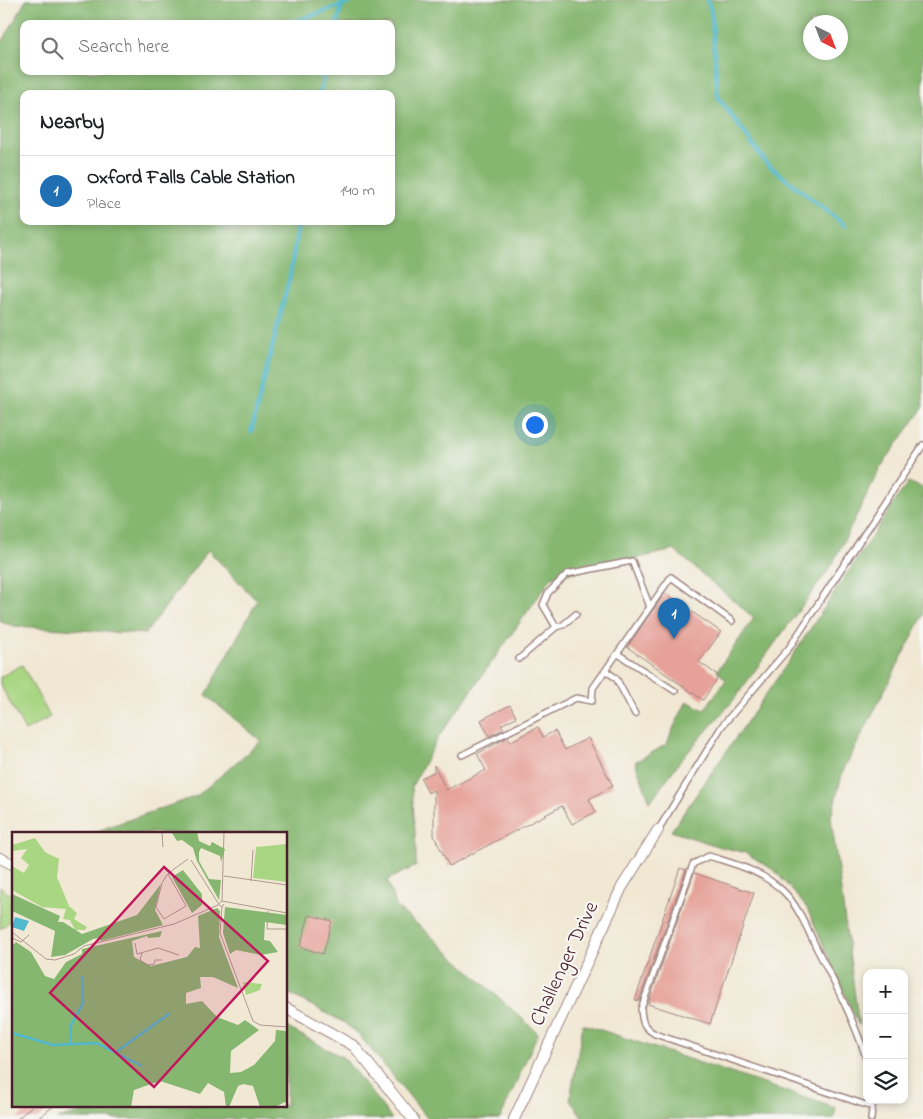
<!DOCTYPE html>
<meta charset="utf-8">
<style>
body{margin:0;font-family:"Indie Flower",sans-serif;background:#f6f6f6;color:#202124}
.controls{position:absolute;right:15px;bottom:15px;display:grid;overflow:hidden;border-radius:10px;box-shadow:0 2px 8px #0003}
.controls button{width:45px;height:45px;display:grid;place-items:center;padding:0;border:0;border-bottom:1px solid #e0e0e0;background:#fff;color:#202124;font:25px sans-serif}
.compass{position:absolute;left:803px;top:15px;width:45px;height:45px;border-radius:50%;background:#fff;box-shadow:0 2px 8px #0003;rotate:138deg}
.you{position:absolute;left:534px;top:424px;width:18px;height:18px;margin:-12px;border:4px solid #fff;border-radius:50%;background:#1a73e8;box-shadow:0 0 0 8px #1a73e833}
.badge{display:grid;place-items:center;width:32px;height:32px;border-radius:50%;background:#1f6fb2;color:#fff;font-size:16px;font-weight:700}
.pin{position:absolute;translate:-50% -41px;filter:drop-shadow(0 1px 2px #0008)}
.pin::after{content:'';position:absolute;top:26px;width:18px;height:15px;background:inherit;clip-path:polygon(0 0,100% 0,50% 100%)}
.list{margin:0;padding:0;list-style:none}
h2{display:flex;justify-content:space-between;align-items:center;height:65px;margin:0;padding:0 20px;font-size:21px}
h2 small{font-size:16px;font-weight:400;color:#757577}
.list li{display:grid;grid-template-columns:32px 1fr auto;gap:15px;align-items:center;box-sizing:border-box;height:70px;padding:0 20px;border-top:1px solid #e0e0e0}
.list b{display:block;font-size:19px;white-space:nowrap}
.list p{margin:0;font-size:16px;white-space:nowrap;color:#757577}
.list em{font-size:16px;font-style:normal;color:#757577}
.icon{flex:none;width:28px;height:28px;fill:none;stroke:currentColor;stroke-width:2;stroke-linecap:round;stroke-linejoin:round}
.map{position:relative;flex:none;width:923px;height:1119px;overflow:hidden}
.search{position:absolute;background:#fff;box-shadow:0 2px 8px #0003;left:20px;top:20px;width:375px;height:55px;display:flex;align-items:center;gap:12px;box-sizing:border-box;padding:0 18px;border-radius:10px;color:#757577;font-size:19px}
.panel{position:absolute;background:#fff;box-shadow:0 2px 8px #0003;left:20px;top:90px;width:375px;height:135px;border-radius:10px}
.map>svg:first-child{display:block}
.green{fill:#a9d683;stroke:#7a7a57}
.forest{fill:#86b771;stroke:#686b4e;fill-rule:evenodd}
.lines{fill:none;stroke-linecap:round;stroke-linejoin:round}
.stream{stroke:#51b8ce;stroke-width:4}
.building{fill:#e6a29a}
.service-casing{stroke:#9e8480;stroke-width:8}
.minor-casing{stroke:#9e8480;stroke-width:12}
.service{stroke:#fff;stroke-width:5}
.minor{stroke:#fff;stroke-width:10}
.labels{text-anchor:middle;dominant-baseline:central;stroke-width:4.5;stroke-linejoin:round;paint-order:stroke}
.street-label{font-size:21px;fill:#4a1f2b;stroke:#f6f6f2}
.inset-river{fill:none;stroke:#51b8ce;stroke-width:2.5}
.inset-road{fill:none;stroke:#ae9890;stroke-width:1}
.view{fill:#c2185b;fill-opacity:0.15;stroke:#c2185b;stroke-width:2.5}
.inset-edge{fill:none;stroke:#4a1f2b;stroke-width:2.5}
</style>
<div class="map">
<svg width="923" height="1119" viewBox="0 0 923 1119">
<rect width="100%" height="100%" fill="#f6f6f2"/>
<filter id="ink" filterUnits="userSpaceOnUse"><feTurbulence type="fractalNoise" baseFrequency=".02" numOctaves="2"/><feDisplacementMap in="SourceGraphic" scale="10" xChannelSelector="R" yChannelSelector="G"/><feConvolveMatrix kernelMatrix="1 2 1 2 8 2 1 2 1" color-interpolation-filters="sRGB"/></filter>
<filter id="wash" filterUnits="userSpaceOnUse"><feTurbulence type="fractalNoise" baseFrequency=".0096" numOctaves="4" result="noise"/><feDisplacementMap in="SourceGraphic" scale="20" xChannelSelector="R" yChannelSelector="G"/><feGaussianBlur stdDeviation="1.12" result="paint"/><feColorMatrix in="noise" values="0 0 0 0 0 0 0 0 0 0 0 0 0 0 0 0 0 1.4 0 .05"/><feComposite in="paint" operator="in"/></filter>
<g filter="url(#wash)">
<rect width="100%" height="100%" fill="#f1e8d4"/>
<path class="green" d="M22 665 50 717 25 731 0 684V677Z
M0 887 14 898V918L0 929Z"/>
<path class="forest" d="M26 0H923V408L880 468 832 565 732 702 681 760 650 802 635 762 667 744 671 733 687 701 704 710 726 680 717 671 754 618 674 550 552 577 438 738 412 786 416 848V866L387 880 397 908 422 928 538 1033 500 1119H428L360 1036 345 1023 286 992V833H91L197 796 261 741 206 695 257 601 208 550 145 634 15 626 0 622V46ZM810 22H840V52H810ZM24 24H391V71H24ZM24 94H391V221H24Z
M908 482 923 488V616L843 771 831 817 859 1026 807 908 775 871 746 853 717 846 671 831 785 667Z
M583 1024 836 1108 834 1119H584L570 1100Z
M286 1027 344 1058 392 1119H57L110 1105H286Z"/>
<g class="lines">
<path class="stream" d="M707 0 711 10 718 97 767 164 846 226
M287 24 357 0
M337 24 342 5
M320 94 324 71
M251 432 289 280 299 221"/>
</g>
<g id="blocks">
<path class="building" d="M665 593 721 632 699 662 719 676 703 700 627 647Z
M510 705 516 717 501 725 504 729 489 736 481 720Z
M538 727 543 737 555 731 565 750 588 738 613 786 589 799 596 812 572 824 562 806 449 866 434 836V790L428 793 421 778 434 772V765L446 790 486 770 477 754 508 737 510 742Z
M680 868 686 870 639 1001 635 1000Z
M694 873 754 893 710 1024 648 1004Z
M309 915 332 921 323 954 300 947Z
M33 1105H55L37 1119H17Z"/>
</g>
</g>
<g filter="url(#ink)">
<use href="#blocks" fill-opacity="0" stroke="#9e8480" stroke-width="1"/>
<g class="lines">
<g class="service-casing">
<path id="service" d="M556 627 563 625 576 614
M618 654 675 691
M519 659 556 627 543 605 548 593 567 574 632 561 650 607
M606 671 616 678 635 714
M462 755 576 698 592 701 593 688 671 577 732 621
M658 830 722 726 789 648 923 445
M867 1061C855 1021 835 984 816 947 808 930 797 904 783 891 760 870 737 865 709 856L693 864 641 1009C642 1022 643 1027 655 1034L872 1107
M871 1119 873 1100"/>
</g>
<g class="minor-casing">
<path id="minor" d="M0 858 14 865
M286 1008 354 1046 413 1119
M514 1119 622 887 658 830"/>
</g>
<use href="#service" class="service"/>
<use href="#minor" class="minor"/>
</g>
</g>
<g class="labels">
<g class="street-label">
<text transform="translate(565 964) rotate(-65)">Challenger Drive</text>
</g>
</g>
<g transform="translate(12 832)">
<rect width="275" height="275" fill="#f1e8d4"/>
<path d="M23 6 33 20 47 27 45 45 57 74 65 81 62 87 75 95 73 98H63L58 88 51 87 54 77 30 75 0 58V34L12 41 17 33 9 26 15 17 0 19V13ZM275 12V50L241 46 244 15ZM231 150 250 152 248 158 234 163Z" fill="#a9d683"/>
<path d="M185 0 187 9 198 14 200 10 213 17 209 30 208 24 189 16 187 20V29L197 47 209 48 207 68 185 29 181 16 170 8 165 9 160 1ZM171 38 190 62V73L180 81 160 45ZM149 52 143 78 151 93 89 109 87 106 81 107 53 123 39 125 43 99 0 79V62L48 84 46 90H51L70 102 125 83ZM213 75 275 83V93L253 90 252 108 258 109 266 120 249 123 224 118 218 122 211 101ZM205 76 208 79 207 105 226 156 201 145H188L189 156 174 161V172L190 169 205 185 226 193 233 188 247 198 219 219 218 241 229 240 242 233 263 209 264 198 275 199V269L263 275H248L241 254 231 252 226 254 217 275H214L212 260 196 251 188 262 148 249 122 258 119 275H0V114L4 110 19 120 33 144 42 147 54 130 70 122V117L150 99 148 105 136 106 135 104 120 109 122 125 139 134 175 125 183 115 188 116 186 84Z" fill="#86b771"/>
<path d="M3 85 17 89 12 99 0 95Z" fill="#51b8ce"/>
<path class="inset-river" d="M0 201 41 213 84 211 130 234M58 211 59 193 71 171 70 144M104 220 158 181"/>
<path class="inset-road" d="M150 0 151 15M179 28 206 71M156 42 174 74 152 87 144 75 150 51 155 43 162 37 176 27M212 44 275 53M239 49 241 18M210 69 212 0M212 72 210 75 206 72 210 69 275 81M210 75 208 101 241 189 248 193 275 195M256 79 255 97H275M0 100 34 127 43 128 62 122 72 114 162 92 206 73M0 106 9 110 17 103M123 111 125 122 146 116 167 123M130 121 128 128 136 133 142 132 143 128H150"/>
<path class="view" d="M152 35 256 129 142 255 38 161Z"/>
<rect width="275" height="275" class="inset-edge"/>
</g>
</svg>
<div class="controls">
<button>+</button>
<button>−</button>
<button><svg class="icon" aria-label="layers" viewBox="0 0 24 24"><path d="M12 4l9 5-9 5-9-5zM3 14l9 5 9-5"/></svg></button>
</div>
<svg class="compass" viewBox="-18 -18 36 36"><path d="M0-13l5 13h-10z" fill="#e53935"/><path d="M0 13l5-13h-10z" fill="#757577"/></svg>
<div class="you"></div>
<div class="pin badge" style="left:674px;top:639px">1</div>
<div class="search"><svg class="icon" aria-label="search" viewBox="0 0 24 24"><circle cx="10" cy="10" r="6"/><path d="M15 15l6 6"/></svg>Search here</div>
<section class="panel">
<h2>Nearby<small></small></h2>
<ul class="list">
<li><span class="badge">1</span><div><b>Oxford Falls Cable Station</b><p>Place</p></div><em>140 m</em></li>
</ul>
</section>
</div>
